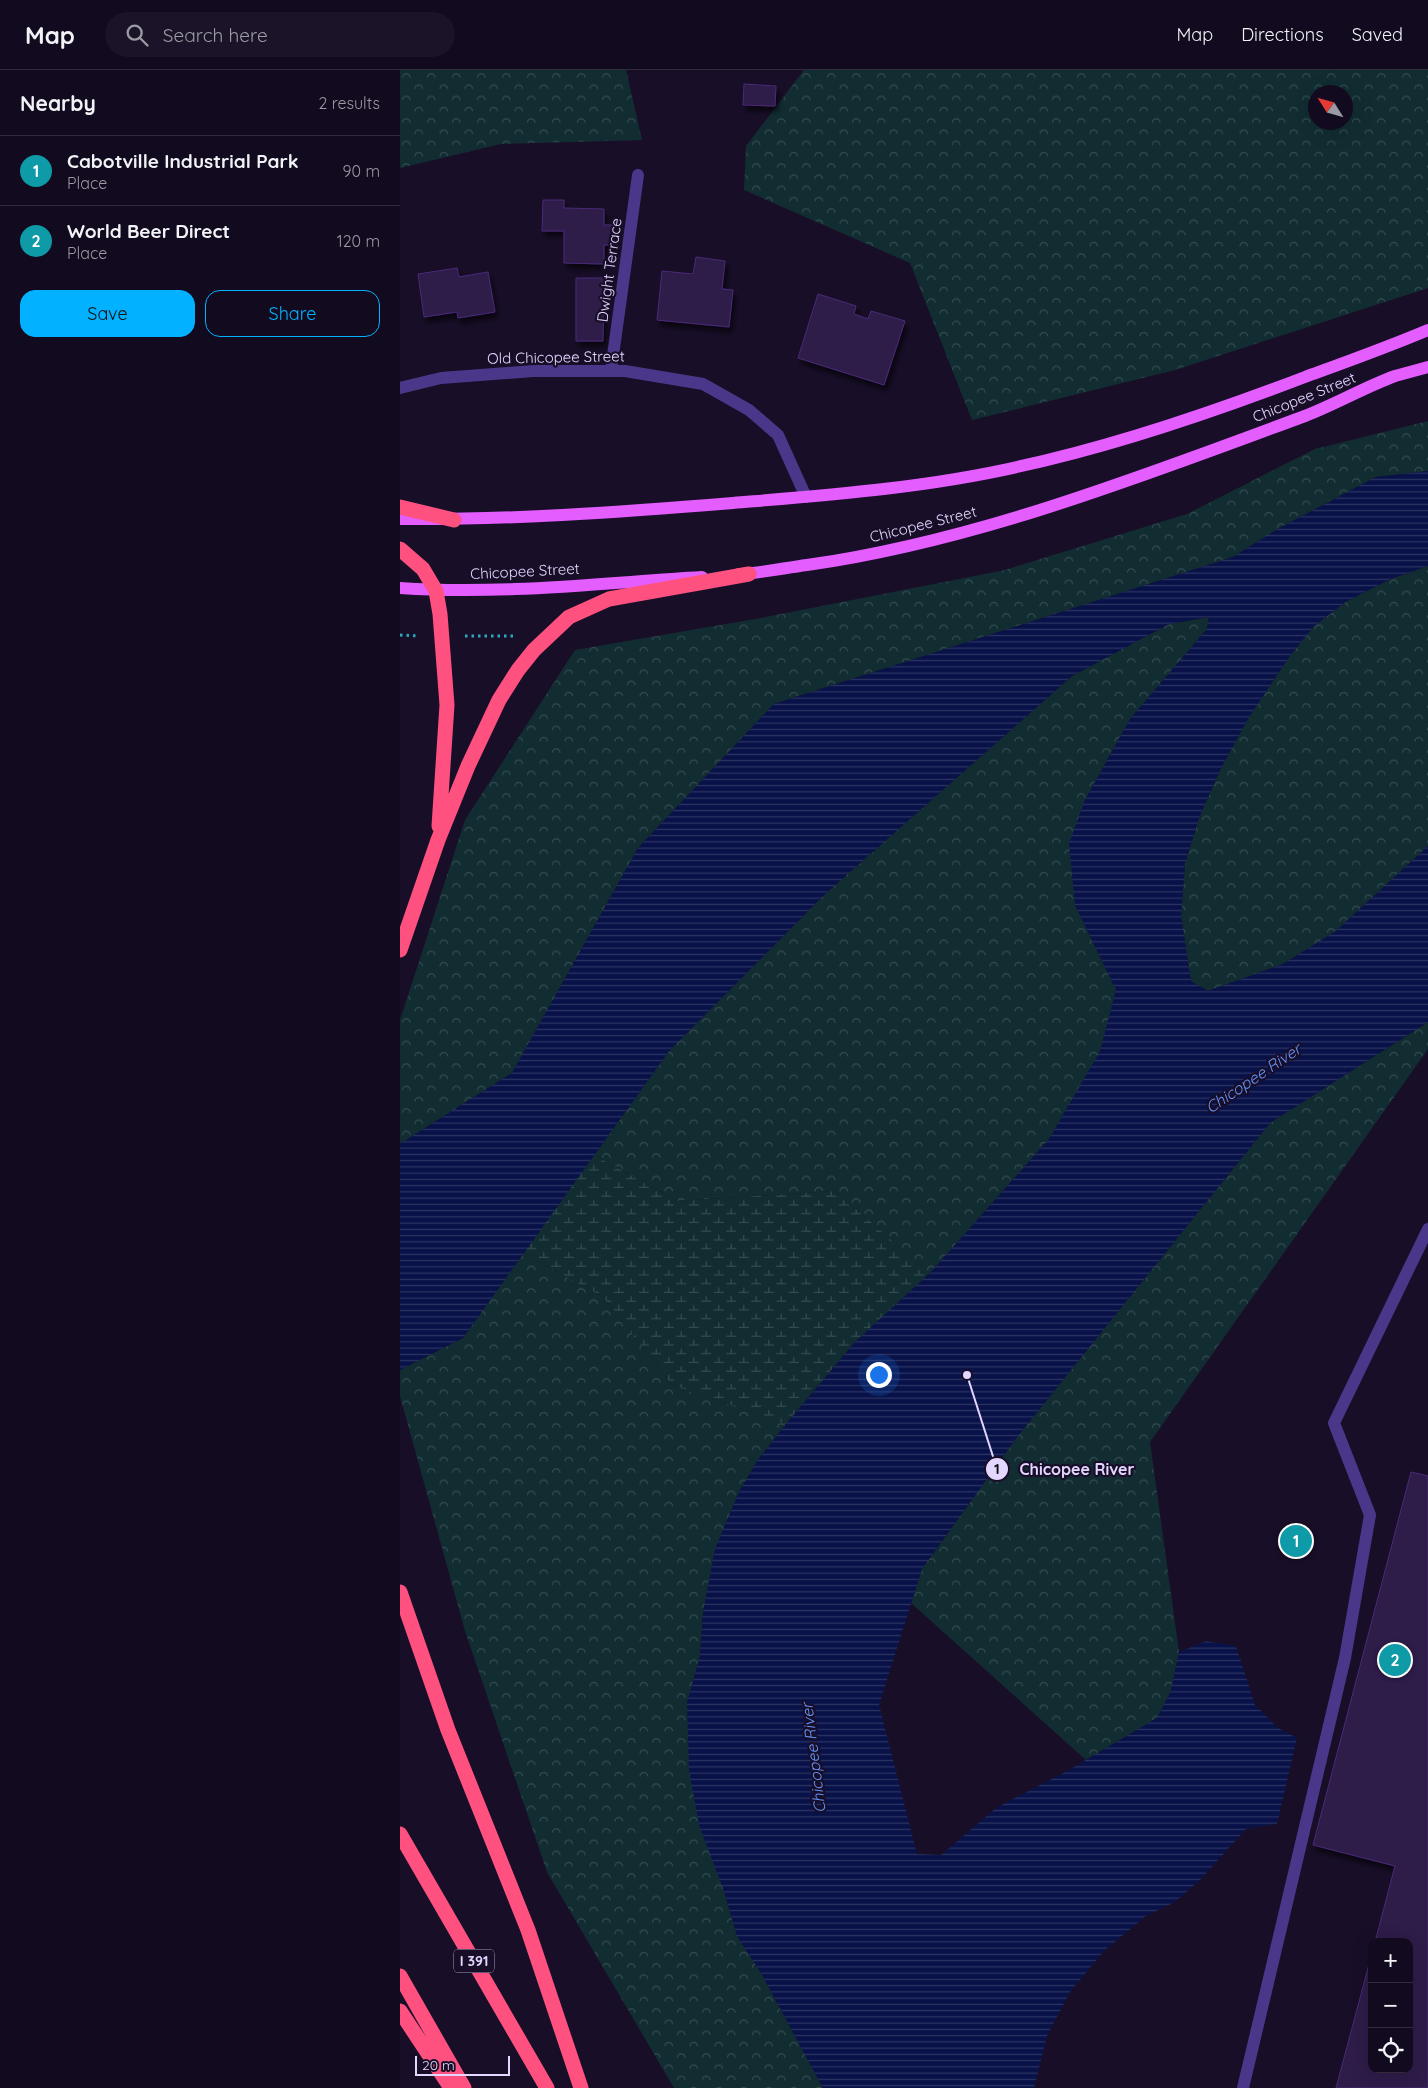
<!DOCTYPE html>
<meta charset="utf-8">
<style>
body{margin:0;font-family:Quicksand,sans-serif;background:#1b1327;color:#f1f3f6}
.controls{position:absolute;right:15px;bottom:15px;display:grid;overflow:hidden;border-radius:10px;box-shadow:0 5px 20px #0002}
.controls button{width:45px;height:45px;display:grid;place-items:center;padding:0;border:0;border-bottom:1px solid #312b3c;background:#120a1e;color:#f1f3f6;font:25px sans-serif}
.compass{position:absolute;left:908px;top:15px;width:45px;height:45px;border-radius:50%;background:#120a1e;box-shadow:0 5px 20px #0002;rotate:307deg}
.scale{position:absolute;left:15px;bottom:12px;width:95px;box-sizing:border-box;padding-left:5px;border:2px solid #e3d6ff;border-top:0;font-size:14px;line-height:18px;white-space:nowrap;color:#e3d6ff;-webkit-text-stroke:4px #180e28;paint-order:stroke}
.you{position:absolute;left:478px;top:1304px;width:18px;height:18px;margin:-12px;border:4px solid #fff;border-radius:50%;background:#1a73e8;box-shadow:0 0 0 8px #1a73e833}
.badge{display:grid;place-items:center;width:32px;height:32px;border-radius:50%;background:#02b1ff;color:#fff;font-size:16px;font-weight:700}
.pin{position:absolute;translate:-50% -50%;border:2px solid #fff;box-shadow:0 1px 5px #0006}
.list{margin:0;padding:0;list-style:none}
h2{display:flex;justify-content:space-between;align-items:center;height:65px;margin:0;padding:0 20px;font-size:21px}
h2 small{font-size:16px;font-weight:400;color:#9c9aa4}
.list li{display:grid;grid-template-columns:32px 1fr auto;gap:15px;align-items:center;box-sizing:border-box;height:70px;padding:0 20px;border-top:1px solid #312b3c}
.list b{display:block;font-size:19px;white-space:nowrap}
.list p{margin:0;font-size:16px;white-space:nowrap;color:#9c9aa4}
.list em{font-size:16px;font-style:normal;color:#9c9aa4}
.actions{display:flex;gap:10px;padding:15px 20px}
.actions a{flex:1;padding:11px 0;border:1px solid #02b1ff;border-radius:15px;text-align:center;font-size:18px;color:#02b1ff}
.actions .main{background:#02b1ff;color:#111}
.icon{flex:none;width:28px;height:28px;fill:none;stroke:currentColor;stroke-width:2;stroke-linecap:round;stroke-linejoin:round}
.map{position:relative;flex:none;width:1028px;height:2018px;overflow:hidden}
header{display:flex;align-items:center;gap:30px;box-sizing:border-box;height:70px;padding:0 25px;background:#120a1e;border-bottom:1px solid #312b3c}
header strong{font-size:24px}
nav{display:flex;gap:28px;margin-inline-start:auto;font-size:18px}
.search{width:350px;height:45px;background:#1b1327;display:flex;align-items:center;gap:12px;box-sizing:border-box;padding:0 18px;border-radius:28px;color:#9c9aa4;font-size:19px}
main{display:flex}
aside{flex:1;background:#120a1e}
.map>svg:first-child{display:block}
.forest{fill:url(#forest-crowns);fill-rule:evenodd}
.wetland{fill:url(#wetland-marsh)}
.water{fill:url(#water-rules)}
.building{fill:#2d1a4a;stroke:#4a2b77;filter:url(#shadow)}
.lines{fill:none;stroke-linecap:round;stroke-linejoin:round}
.path{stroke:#2aa9bf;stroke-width:3;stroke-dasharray:2.5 4;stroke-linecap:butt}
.minor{stroke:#4b3789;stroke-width:12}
.major{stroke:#e45dff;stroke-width:12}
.highway{stroke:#ff5180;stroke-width:15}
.labels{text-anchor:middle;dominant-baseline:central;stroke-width:4.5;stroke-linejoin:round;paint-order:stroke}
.shield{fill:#180e28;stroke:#a69abe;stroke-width:1}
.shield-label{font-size:14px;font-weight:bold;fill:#e3d6ff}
.street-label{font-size:15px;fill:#e3d6ff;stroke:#180e28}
.water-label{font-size:16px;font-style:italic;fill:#6497ff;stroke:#180e28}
.leader{fill:none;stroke:#e3d6ff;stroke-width:2}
.callout-dot{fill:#e3d6ff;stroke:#180e28;stroke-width:2}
.mark-label{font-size:15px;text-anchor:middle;font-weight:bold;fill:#111}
.callout-label{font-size:16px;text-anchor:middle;font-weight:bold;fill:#e3d6ff;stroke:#180e28;stroke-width:4.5;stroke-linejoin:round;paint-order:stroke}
</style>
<header>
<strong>Map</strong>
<div class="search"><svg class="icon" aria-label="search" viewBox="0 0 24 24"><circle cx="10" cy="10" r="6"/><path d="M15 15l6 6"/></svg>Search here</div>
<nav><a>Map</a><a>Directions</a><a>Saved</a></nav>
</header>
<main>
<aside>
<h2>Nearby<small>2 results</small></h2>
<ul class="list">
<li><span class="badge" style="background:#0f9aa8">1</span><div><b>Cabotville Industrial Park</b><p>Place</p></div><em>90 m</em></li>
<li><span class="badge" style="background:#0f9aa8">2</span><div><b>World Beer Direct</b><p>Place</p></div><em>120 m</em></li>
</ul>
<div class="actions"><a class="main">Save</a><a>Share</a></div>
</aside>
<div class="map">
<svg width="1028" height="2018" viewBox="0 0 1028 2018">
<defs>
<pattern id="forest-crowns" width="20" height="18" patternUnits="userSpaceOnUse" patternTransform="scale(1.25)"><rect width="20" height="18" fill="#112d32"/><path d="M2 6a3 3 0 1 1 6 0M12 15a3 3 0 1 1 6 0" fill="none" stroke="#344b51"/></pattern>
<pattern id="wetland-marsh" width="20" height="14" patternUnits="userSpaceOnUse" patternTransform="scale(1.25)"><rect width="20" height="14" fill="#112d32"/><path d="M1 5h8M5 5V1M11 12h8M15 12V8" fill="none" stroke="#344b51"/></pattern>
<pattern id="water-rules" width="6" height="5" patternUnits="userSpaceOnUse" patternTransform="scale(1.25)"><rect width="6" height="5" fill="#081248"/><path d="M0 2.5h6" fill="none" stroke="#2c3463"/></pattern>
<filter id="shadow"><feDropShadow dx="3" dy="5.5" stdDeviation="2.5" flood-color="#0009"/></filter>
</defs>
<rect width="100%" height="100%" fill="#180e28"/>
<path class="forest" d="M0 0H226L242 70 101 74 0 98Z
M404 0H1028V218L775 300 572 350 510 193 344 120 346 76ZM916 22H946V52H916Z
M1028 351V401L976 407 876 460 833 487 374 634 238 778 112 1003 0 1074V950L65 750 175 580 361 548 605 500 787 444 915 379Z
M1028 496V776L936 861 883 894 808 921 791 912 781 846 785 793 799 748 820 700 849 647 889 587 914 556 947 531 991 509Z
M809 547 807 559 730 649 684 732 675 835 716 920 701 981 649 1069 530 1203 435 1121 277 1131 194 1085 269 981 425 824 672 606 769 554Z
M1028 952V979L750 1372 779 1582 771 1621 757 1648 686 1690 511 1533 522 1499 617 1367 870 1053Z
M123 1183 203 1227 272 1315 386 1354 358 1390 339 1422 315 1479 303 1543 300 1586 287 1633 324 1821 337 1866 361 1903 423 2018H274L147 1802 65 1561 0 1326V1300L63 1268Z"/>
<path class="wetland" d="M194 1085 277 1131 435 1121 530 1203 455 1272 386 1354 272 1315 203 1227 123 1183Z"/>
<path class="water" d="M1028 401V496L990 509 947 531 914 556 889 587 849 647 820 700 799 748 785 793 781 846 791 911 808 921 883 894 936 861 1028 776V952L870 1053 617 1367 522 1499 479 1635 517 1784 541 1785 596 1738 667 1701 757 1648 771 1621 779 1582 806 1571 836 1576 855 1635 878 1658 897 1668 877 1754 846 1759 800 1810 775 1832 746 1846 704 1881 670 1922 647 1966 634 2018H423L361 1903 337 1866 324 1821 299 1755 289 1700 287 1633 300 1586 303 1543 315 1479 339 1422 358 1390 386 1354 455 1272 530 1203 649 1069 700 981 716 920 675 835 669 774 684 732 730 649 807 559 809 547 769 554 672 606 425 824 269 981 63 1268 0 1300V1074L112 1003 238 778 374 634 833 487 876 460 976 407Z"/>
<path class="building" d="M344 14 376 16 375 36 343 35Z
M143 130H164V138L204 139V155H214V175H204V194L164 193V161H142Z
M296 187 325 191 322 219 333 220 329 257 257 250 262 201 293 204Z
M57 198 59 207 88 202 95 242 58 248 57 242 24 247 18 204Z
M176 208H204L203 271H176Z
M418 224 456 236 454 244 468 249 471 241 505 251 484 315 398 288Z
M1011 1402 1028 1406V2018H936L972 1883V1999H1009V1872H975L995 1796 913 1775Z"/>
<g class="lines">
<path class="path" d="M0 565 19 566
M65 566H114"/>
<path class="minor" d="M211 300 238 105
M0 318 41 308 133 301H225L303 314 349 340 378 365 406 427
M843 2018 945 1588 970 1445 934 1353 1028 1159"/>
<path class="major" d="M0 449C111 450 222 442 333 433 428 425 524 418 617 397 715 376 811 343 905 307 946 292 988 277 1028 260
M339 504C362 503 384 498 407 495 577 471 745 405 905 346 936 334 965 317 995 306 1006 303 1017 300 1028 297
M0 518C100 525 202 513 302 507"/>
<path class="highway" d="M0 437 54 450
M0 479 23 499 36 521 40 544 47 635 39 756
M0 880 38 770 68 696 99 630 118 600 134 580 169 547 209 529 349 504
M0 1522 48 1660 128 1860 181 2018
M0 1764 147 2018
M0 1906 64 2018
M0 1941 51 2018"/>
</g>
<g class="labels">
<rect class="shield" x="54" y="1879.5" width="40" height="23" rx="4"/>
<g class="shield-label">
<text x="74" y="1891">I 391</text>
</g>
<g class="street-label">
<text transform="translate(209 200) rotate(-82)">Dwight Terrace</text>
<text transform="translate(156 287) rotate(-1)">Old Chicopee Street</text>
<text transform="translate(904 327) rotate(-22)">Chicopee Street</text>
<text transform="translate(523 454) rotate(-14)">Chicopee Street</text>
<text transform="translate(125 501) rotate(-3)">Chicopee Street</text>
</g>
<g class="water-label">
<text transform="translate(853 1008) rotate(-34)">Chicopee River</text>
<text transform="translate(413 1688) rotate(-97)">Chicopee River</text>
</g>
</g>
<path class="leader" d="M567 1305L597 1399"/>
<g class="callout-dot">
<circle cx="567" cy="1305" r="5"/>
<circle cx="597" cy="1399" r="12"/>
</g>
<g class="mark-label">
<text x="597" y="1404">1</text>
</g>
<g class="callout-label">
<text x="677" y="1405">Chicopee River</text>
</g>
</svg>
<div class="controls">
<button>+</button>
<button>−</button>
<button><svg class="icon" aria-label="locate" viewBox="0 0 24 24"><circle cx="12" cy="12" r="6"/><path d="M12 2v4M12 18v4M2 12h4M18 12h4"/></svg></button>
</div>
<svg class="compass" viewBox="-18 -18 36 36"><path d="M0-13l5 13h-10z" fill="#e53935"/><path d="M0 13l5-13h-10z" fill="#9c9aa4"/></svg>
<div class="scale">20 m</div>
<div class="you"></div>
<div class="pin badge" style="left:896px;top:1471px;background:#0f9aa8">1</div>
<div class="pin badge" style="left:995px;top:1590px;background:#0f9aa8">2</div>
</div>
</main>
